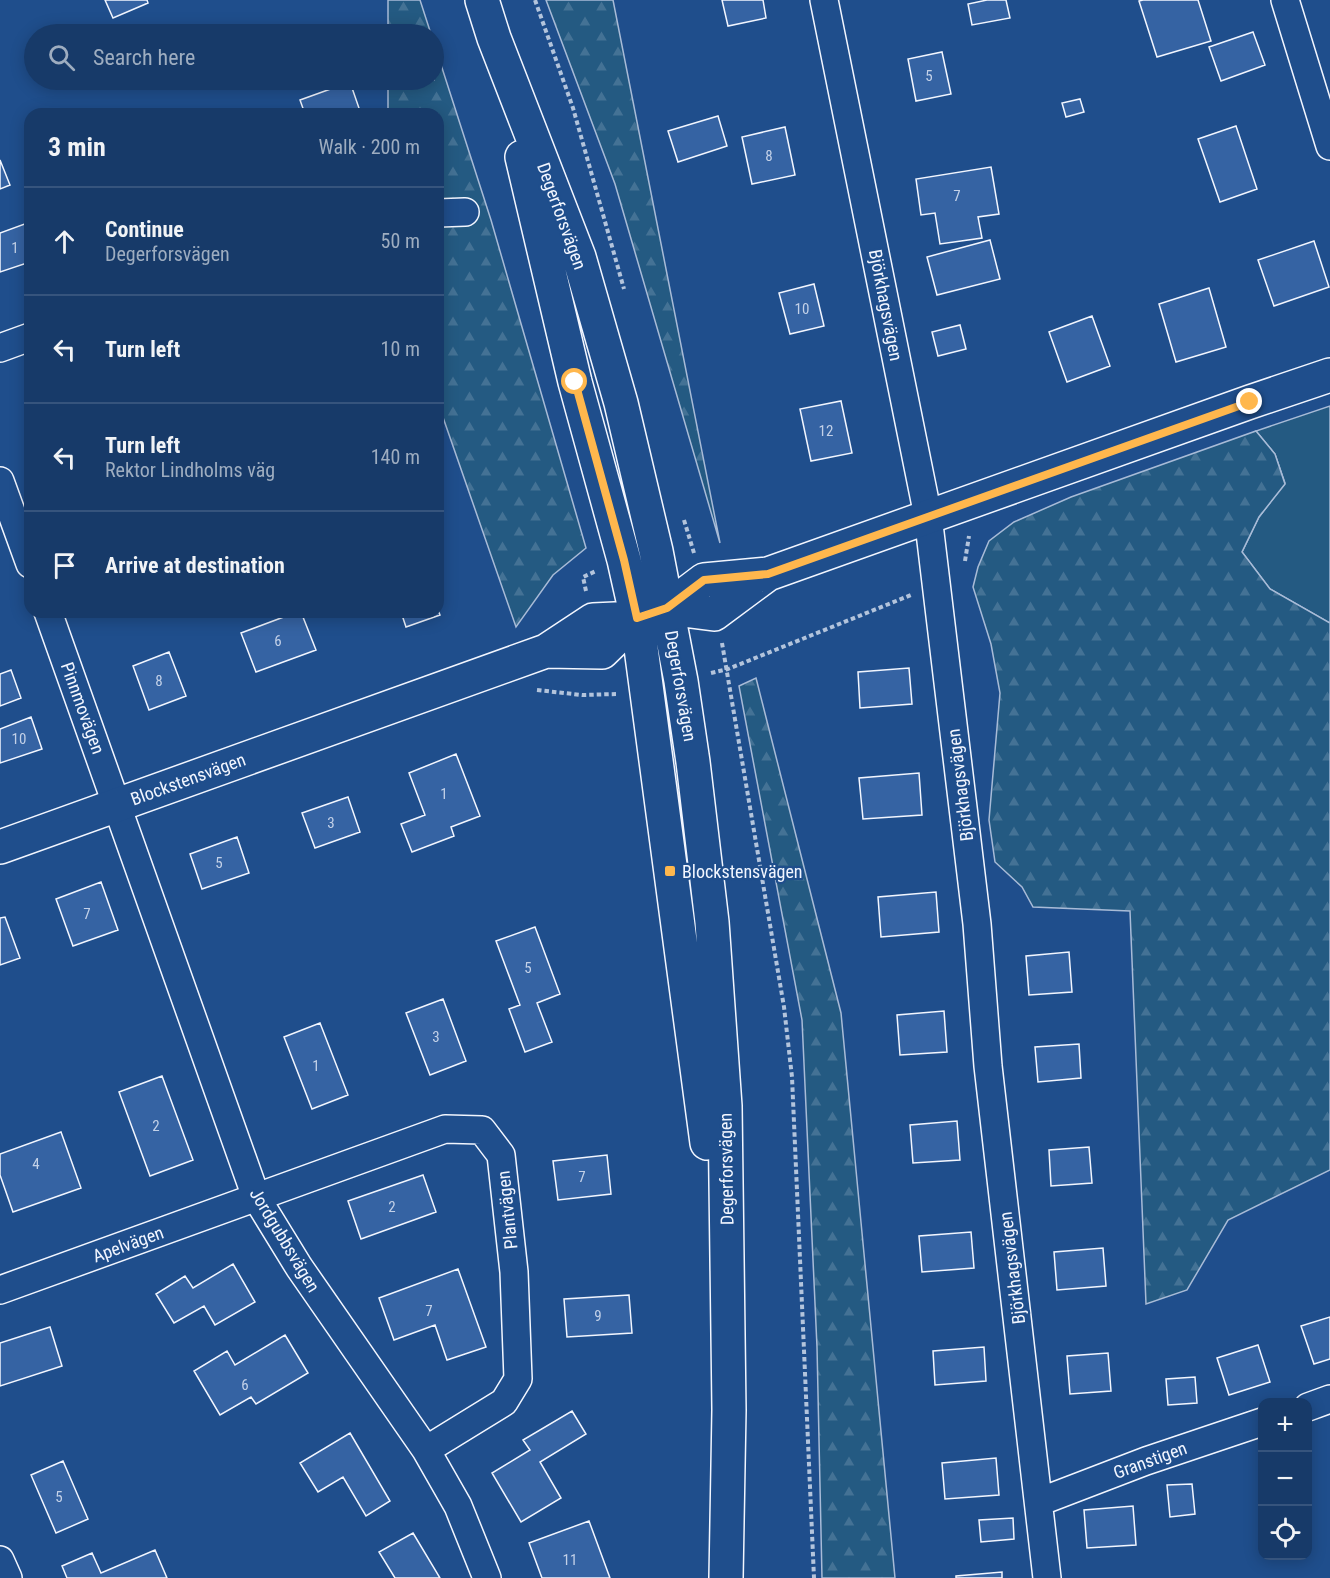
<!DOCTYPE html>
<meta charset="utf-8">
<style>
body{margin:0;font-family:"Roboto Condensed",sans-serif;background:#244571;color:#f1f3f6}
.controls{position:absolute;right:18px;bottom:18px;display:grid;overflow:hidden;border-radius:12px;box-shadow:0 3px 15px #0003}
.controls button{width:54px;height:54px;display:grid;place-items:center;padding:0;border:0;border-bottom:2px solid #36547d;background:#173a69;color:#f1f3f6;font:30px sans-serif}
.stop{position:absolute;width:18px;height:18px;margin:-14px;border:4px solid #ffb74d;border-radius:50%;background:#fff}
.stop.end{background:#ffb74d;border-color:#fff;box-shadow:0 2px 6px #0008}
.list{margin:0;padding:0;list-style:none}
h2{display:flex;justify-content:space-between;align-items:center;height:78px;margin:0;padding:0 24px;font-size:26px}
h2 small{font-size:20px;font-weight:400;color:#9eadc0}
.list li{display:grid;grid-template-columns:39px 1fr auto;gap:18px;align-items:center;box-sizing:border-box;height:108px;padding:0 24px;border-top:2px solid #36547d}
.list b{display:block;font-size:22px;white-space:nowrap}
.list p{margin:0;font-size:20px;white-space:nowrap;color:#9eadc0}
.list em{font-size:20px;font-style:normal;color:#9eadc0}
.icon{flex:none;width:33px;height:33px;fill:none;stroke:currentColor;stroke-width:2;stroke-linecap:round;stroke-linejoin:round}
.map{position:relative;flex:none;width:1330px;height:1578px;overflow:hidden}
.search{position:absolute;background:#173a69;box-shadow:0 3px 15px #0003;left:24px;top:24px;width:420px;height:66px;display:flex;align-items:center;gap:15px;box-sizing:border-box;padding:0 21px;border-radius:33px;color:#9eadc0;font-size:22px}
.panel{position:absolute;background:#173a69;box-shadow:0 3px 15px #0003;left:24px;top:108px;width:420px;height:510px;border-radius:18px}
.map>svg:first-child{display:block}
.green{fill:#245a82;stroke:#a8bbd7;stroke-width:1.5}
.forest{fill:url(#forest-firs);stroke:#a8bbd7;stroke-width:1.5}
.building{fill:#3563a3;stroke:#f2f6ff;stroke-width:1.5}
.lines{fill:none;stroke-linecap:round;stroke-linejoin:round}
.street-casing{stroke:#f2f6ff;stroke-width:30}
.secondary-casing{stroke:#f2f6ff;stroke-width:36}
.path{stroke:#b3c4dc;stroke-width:4;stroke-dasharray:4.5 3;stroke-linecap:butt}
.street{stroke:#1f4e8c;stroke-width:27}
.secondary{stroke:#1f4e8c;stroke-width:33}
.route{stroke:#ffb74d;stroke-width:8}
.poi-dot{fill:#ffb74d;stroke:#1f4e8c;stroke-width:2}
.labels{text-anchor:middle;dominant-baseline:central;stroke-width:4.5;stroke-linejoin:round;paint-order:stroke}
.number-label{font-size:15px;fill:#c3d1e8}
.street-label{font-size:18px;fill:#f2f6ff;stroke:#1f4e8c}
.poi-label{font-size:18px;fill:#f2f6ff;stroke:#1f4e8c;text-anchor:start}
</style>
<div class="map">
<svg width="1330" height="1578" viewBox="0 0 1330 1578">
<defs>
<pattern id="forest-firs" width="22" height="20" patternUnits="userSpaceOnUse" patternTransform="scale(1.5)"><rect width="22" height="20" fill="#245a82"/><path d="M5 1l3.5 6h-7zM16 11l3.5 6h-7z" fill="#447295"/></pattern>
</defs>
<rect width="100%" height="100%" fill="#1f4e8c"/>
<path class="green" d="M1330 406V623L1270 589 1242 552 1259 517 1285 483 1275 454 1256 431Z"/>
<path class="forest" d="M388 0H420L431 34H388Z
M546 0H613L720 543 615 184Z
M434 43 491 220 586 548 553 575 516 627 438 403V114H388V80H434Z
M1256 431 1275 454 1285 484 1259 517 1242 552 1270 589 1330 623V1170L1228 1220 1187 1290 1146 1304 1130 911 1033 907 1022 887 995 862 989 820 1000 693 991 644 973 587 978 567 989 541 1014 522 1071 497Z
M756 678 841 1013 895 1578H822L817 1347 802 1020 739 686Z"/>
<path class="building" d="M105 0H147L148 3 113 18Z
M722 0H763L766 18 728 26Z
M987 0H1006L1010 18 972 25 968 4Z
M1143 0H1198L1211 41 1157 57 1139 1Z
M1253 32 1265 65 1221 81 1209 47Z
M942 52 951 94 916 101 908 59Z
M350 82 360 111 353 114H305L300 100Z
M1080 99 1084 112 1066 117 1062 103Z
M718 116 727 146 678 162 668 131Z
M1236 126 1257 189 1220 202 1198 139Z
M785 127 795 175 752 184 742 137Z
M0 160 10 185 0 189Z
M991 167 999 214 978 217 982 238 940 244 935 213 921 215 916 179Z
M30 222V262L0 272V233Z
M990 240 1000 279 937 295 927 257Z
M1314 241 1329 287 1274 306 1258 260Z
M814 284 824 326 790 334 779 293Z
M1209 288 1226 347 1176 362 1159 304Z
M1092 316 1110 366 1067 382 1049 332Z
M960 325 966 349 938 356 932 332Z
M841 401 852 453 811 461 800 409Z
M438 610 440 615 406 627 401 612H438Z
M297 612H301L316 650 256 672 241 633Z
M169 652 186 696 149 710 133 666Z
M909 668 912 704 860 708 858 672Z
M11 670 21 698 0 706V674Z
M31 717 42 749 0 763V729Z
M456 754 480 816 451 827 454 836 412 852 401 824 425 815 409 773Z
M919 773 922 815 863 819 859 778Z
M348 797 360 832 315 848 302 813Z
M237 837 249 873 202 889 190 854Z
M101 882 118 930 73 946 56 899Z
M936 892 939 932 881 937 878 897Z
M5 917 20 958 0 965V918Z
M535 927 560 994 537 1003 552 1042 525 1052 509 1009 520 1005 496 941Z
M1069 952 1072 992 1029 995 1026 956Z
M443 999 466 1061 430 1075 406 1013Z
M944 1011 947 1052 900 1055 897 1015Z
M320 1023 348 1095 312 1109 284 1037Z
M1079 1044 1081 1078 1038 1082 1035 1047Z
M162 1076 193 1160 150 1176 119 1092Z
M957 1121 960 1160 913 1163 910 1125Z
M61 1132 81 1188 13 1212 0 1175V1154Z
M1089 1147 1092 1183 1051 1186 1049 1150Z
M607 1155 611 1194 558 1200 553 1161Z
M423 1175 436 1212 361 1239 348 1201Z
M971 1232 974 1268 922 1272 919 1236Z
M1103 1248 1106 1286 1057 1290 1054 1252Z
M233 1264 255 1302 215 1325 204 1306 174 1323 156 1294 185 1276 193 1288Z
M458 1269 486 1347 447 1360 435 1325 394 1340 379 1298Z
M629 1295 632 1333 567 1337 564 1299Z
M1330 1317V1359L1314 1364 1301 1326Z
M50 1327 62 1366 0 1386V1343Z
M285 1335 308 1373 256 1404 251 1397 220 1415 194 1371 227 1351 235 1365Z
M1258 1345 1270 1382 1229 1395 1217 1358Z
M984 1347 986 1381 935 1385 933 1351Z
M1108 1353 1111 1391 1070 1394 1067 1356Z
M1195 1377 1197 1403 1168 1405 1166 1379Z
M572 1411 586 1434 540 1462 561 1498 521 1522 492 1473 530 1450 523 1440Z
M350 1433 390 1501 366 1516 343 1477 318 1492 300 1463Z
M996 1458 999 1495 945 1499 942 1463Z
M63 1461 88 1519 56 1533 31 1475Z
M1192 1484 1195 1514 1170 1517 1167 1485Z
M1133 1506 1136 1545 1087 1548 1084 1510Z
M1013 1518 1014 1539 981 1542 979 1520Z
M589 1521 610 1578H542L529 1543Z
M413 1533 440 1578H395L379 1552Z
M155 1550 167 1578H67L62 1566 92 1553 101 1573Z
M1002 1572V1578H956V1576Z"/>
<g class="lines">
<g class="street-casing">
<path id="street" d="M824 0 928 516 977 924 988 1066 1047 1578
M1285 0 1330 146
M438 213 465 212
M0 348 30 337
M0 481 30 564
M48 612 256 1197 299 1267 426 1450 458 1506 487 1578
M0 1290 445 1129 482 1130 501 1155 514 1272 518 1379 504 1402 426 1450
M1308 1407 1330 1399
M1039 1502 1146 1461 1262 1422
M0 1560 8 1578"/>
</g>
<g class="secondary-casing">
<path id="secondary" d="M482 0 494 38 579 257 621 403 656 551 681 681 693 762 712 922 725 1106 729 1410 726 1578
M522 157 575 382 624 560 637 618 707 1143
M667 608 714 614 768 574
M546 651 602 652 637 618
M0 847 546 651 593 620 637 618 667 608 704 580 768 574 1250 402 1330 375"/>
</g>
<path class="path" d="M535 0 573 108 624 289
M684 520 694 553
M965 561 969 536
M586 591 583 577 596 571
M722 643 784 1007 792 1077 814 1578
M711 673 728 669 911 595
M537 690 582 695 616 694"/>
<use href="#street" class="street"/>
<use href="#secondary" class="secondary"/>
</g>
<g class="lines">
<path class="route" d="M575 382 624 560 637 618 667 608 704 580 768 574 1250 402"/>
</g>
<rect class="poi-dot" x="664" y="865" width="12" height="12" rx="3"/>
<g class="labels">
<g class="number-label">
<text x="929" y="76">5</text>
<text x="769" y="156">8</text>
<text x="957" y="196">7</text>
<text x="15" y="248">1</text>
<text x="802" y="309">10</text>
<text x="826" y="431">12</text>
<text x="278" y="641">6</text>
<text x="159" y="681">8</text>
<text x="19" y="739">10</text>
<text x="444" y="794">1</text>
<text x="331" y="823">3</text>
<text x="219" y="863">5</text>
<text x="87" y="914">7</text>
<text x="528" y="968">5</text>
<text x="436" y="1037">3</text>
<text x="316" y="1066">1</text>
<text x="156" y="1126">2</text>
<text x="36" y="1164">4</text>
<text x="582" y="1177">7</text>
<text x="392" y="1207">2</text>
<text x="429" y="1311">7</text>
<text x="598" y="1316">9</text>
<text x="245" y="1385">6</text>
<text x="59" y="1497">5</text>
<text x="570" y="1560">11</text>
</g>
<g class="street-label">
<text transform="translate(562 216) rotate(70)">Degerforsvägen</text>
<text transform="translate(886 305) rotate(79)">Björkhagsvägen</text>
<text transform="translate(681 686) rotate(80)">Degerforsvägen</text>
<text transform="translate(83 708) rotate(70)">Pinnmovägen</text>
<text transform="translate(188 779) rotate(-20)">Blockstensvägen</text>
<text transform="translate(960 785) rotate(-97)">Björkhagsvägen</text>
<text transform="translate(726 1169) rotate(-91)">Degerforsvägen</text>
<text transform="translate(507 1210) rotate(-96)">Plantvägen</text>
<text transform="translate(285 1240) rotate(59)">Jordgubbsvägen</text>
<text transform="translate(128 1244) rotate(-20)">Apelvägen</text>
<text transform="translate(1012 1268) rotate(-97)">Björkhagsvägen</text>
<text transform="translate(1150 1460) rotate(-20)">Granstigen</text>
</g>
<g class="poi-label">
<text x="682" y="871">Blockstensvägen</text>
</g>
</g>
</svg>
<div class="controls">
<button>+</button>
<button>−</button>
<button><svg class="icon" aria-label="locate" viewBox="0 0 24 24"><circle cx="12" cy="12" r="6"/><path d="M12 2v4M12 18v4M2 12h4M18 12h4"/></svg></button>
</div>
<div class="stop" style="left:575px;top:382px"></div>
<div class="stop end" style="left:1250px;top:402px"></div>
<div class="search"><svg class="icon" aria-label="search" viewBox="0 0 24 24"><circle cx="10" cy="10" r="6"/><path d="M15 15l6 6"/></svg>Search here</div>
<section class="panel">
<h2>3 min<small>Walk · 200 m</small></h2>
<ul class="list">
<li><svg class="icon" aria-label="ahead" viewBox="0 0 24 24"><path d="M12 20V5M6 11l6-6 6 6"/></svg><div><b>Continue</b><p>Degerforsvägen</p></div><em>50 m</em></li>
<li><svg class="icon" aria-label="left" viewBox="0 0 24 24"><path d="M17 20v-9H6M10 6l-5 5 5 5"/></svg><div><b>Turn left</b></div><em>10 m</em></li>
<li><svg class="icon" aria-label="left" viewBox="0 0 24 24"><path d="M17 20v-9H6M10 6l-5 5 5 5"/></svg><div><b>Turn left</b><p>Rektor Lindholms väg</p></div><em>140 m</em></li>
<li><svg class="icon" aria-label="arrive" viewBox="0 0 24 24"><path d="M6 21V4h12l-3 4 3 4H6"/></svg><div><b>Arrive at destination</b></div></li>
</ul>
</section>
</div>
